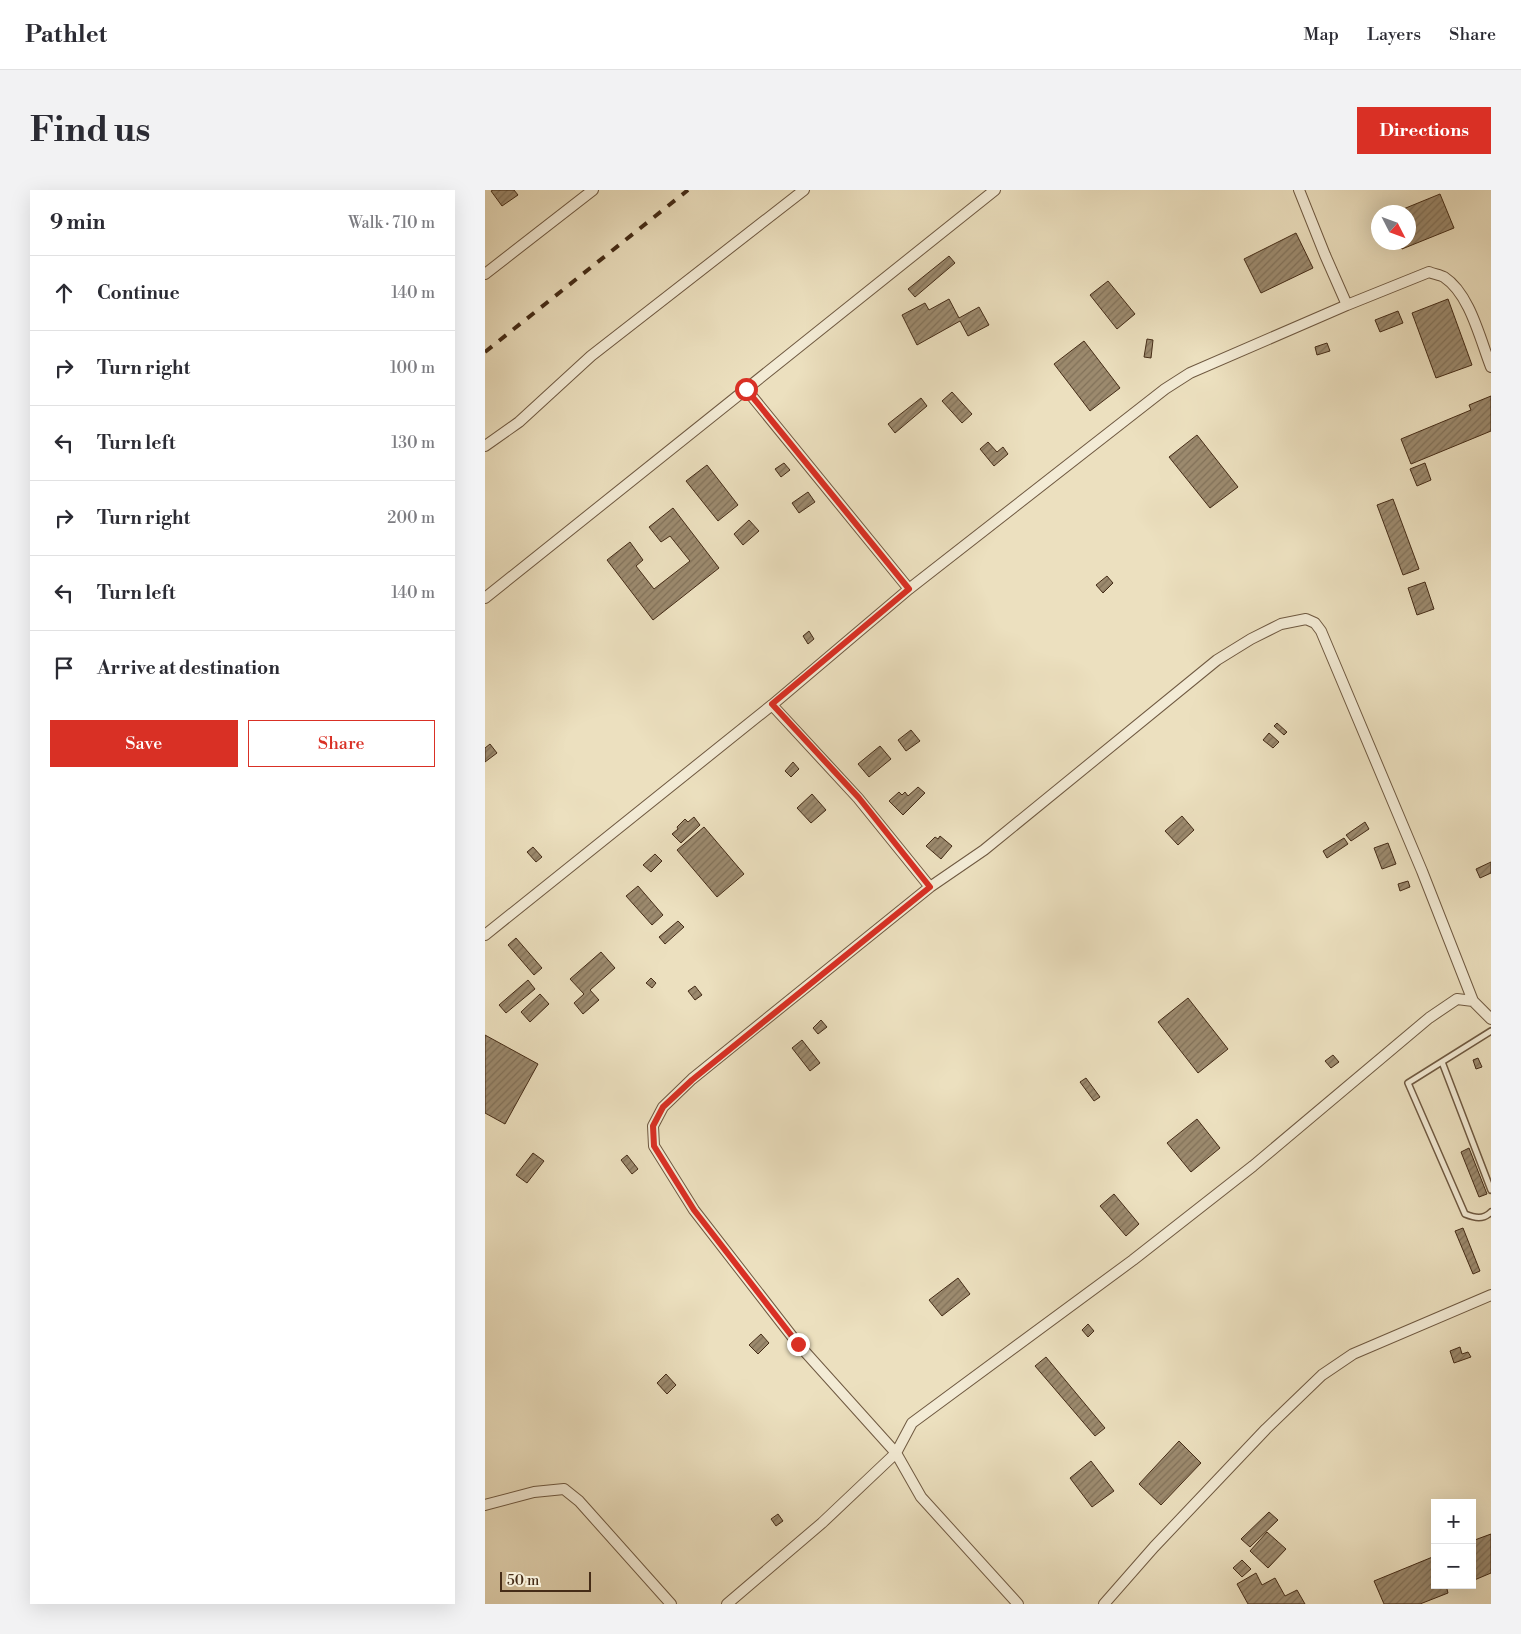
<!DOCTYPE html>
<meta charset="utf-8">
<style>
body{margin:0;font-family:"Libre Bodoni",serif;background:#f2f2f3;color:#2b2b33}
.controls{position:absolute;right:15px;bottom:15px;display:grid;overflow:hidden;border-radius:0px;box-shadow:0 5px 20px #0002}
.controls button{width:45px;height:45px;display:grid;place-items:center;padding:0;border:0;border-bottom:1px solid #e1e1e2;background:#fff;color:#2b2b33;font:25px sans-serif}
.compass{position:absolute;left:886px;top:15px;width:45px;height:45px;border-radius:50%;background:#fff;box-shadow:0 5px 20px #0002;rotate:132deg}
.scale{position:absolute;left:15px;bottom:12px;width:91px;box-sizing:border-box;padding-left:5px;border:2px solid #452c17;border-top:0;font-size:14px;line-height:18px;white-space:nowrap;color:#452c17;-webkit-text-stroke:4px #f3ebd5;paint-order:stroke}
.stop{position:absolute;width:15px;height:15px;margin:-11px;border:4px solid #d93025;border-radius:50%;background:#fff}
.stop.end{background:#d93025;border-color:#fff;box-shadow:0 1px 5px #0008}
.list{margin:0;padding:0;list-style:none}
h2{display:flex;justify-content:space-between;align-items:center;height:65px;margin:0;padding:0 20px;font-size:21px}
h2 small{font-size:16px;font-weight:400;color:#7c7c81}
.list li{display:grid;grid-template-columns:32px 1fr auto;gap:15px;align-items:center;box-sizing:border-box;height:75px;padding:0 20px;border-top:1px solid #e1e1e2}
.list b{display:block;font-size:19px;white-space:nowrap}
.list em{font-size:16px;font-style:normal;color:#7c7c81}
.actions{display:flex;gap:10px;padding:15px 20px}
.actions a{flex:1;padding:11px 0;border:1px solid #d93025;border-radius:0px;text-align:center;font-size:18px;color:#d93025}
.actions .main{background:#d93025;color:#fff}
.icon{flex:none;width:28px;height:28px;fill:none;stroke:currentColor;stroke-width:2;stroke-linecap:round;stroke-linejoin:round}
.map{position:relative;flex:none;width:1006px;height:1414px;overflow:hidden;border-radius:0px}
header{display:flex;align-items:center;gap:30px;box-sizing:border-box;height:70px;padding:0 25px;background:#fff;border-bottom:1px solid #e1e1e2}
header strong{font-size:24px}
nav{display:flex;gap:28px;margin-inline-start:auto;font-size:18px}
.intro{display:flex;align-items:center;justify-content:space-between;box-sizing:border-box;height:120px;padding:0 30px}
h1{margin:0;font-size:35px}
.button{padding:12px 22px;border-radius:0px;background:#d93025;color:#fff;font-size:18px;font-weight:700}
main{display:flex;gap:30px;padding:0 30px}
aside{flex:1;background:#fff;border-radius:0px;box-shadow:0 5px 20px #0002}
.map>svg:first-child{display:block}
.building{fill:url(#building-hatch);stroke:#452c17}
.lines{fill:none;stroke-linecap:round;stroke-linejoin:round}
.lane-casing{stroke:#6f5941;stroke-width:8}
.street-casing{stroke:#6f5941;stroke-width:12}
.lane{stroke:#f3ebd5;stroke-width:5}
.street{stroke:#f3ebd5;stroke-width:10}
.rail{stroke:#452c17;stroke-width:4;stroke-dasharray:9 9;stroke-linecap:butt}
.route{stroke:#d93025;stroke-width:6}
</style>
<header>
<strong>Pathlet</strong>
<nav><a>Map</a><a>Layers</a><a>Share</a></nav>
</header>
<div class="intro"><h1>Find us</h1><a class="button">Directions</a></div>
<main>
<aside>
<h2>9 min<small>Walk · 710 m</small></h2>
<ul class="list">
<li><svg class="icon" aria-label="ahead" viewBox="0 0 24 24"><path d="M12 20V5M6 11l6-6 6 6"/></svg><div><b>Continue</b></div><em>140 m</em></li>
<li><svg class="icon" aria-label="right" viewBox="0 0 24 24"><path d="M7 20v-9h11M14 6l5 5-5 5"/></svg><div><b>Turn right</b></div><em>100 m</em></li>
<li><svg class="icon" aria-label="left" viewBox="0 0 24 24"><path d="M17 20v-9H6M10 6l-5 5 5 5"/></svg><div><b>Turn left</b></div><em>130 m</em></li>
<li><svg class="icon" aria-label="right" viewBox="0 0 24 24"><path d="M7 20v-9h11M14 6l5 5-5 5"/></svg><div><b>Turn right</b></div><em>200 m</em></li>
<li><svg class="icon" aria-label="left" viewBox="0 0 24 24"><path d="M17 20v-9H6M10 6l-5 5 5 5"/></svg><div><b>Turn left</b></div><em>140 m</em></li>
<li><svg class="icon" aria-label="arrive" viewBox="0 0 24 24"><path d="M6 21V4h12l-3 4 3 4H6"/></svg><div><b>Arrive at destination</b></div></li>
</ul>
<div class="actions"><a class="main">Save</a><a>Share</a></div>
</aside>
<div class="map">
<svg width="1006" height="1414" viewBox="0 0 1006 1414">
<defs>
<pattern id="building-hatch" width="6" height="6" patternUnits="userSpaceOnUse" patternTransform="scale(1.25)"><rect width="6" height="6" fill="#9c8a6e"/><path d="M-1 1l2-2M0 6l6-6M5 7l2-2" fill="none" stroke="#817159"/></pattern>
</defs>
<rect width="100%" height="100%" fill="#ece0bf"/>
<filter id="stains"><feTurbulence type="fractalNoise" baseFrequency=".004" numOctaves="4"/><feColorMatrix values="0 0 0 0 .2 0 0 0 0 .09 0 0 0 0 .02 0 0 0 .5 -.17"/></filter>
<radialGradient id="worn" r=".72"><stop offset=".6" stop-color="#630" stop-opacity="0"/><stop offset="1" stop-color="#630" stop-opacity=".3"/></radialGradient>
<path class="building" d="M8 0H29L33 5 17 16 6 1Z
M955 4 969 38 917 59 914 52H924V22H911Z
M811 43 828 78 776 103 759 69Z
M464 66 470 73 430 107 423 99Z
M623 91 650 124 632 139 605 105Z
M464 109 474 128 494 117 504 135 483 146 475 131 432 155 417 125 440 113 444 120Z
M963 109 987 175 951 188 927 123Z
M913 121 918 133 895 142 890 130Z
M662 149 668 150 666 168 659 167Z
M599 151 635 198 605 221 569 174Z
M842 153 845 161 832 165 830 157Z
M467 202 487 224 477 233 457 211Z
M1006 206V241L926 274 916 249 986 220 984 215Z
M436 208 442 216 410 243 403 234Z
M712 245 753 297 725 318 684 267Z
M503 252 512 262 518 257 523 264 509 276 495 259Z
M299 273 305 280 296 287 290 279Z
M940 273 946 290 932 296 925 279Z
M222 275 253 315 233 331 201 291Z
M323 302 330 312 314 323 307 313Z
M908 309 934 379 918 385 892 315Z
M188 318 234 378 168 430 122 370 145 352 158 370 151 376 169 399 205 371 185 346 176 352 164 337Z
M264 330 274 341 258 355 249 344Z
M622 386 628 393 618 403 611 395Z
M940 392 949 419 932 425 923 398Z
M324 441 329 449 323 454 318 446Z
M792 533 802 542 799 545 789 536Z
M426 540 435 551 421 561 413 550Z
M784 543 794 552 788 558 778 550Z
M5 554 12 563 0 572V558Z
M395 556 406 569 384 587 373 574Z
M308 572 314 579 306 587 300 581Z
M433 597 440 603 418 625 404 611 414 602 417 605 420 602 423 606Z
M327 604 341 620 326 633 312 618Z
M697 626 709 640 693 655 680 641Z
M209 627 215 635 196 653 187 644 193 639 192 637 200 629 203 632Z
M880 632 884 639 866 651 861 645Z
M219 637 259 684 232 707 192 660Z
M455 646 467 656 456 669 441 656 450 647 453 649Z
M859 648 863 654 842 668 838 661Z
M903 653 911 674 897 679 889 658Z
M48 657 57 667 51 672 42 662Z
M170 664 177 671 166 682 158 675Z
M1006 672V683L995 688 991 679Z
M923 691 925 697 915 701 913 694Z
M153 696 178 725 167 735 141 706Z
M193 731 199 737 180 754 174 747Z
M31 748 57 778 49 785 23 755Z
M116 762 130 778 105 800 114 810 98 824 89 813 99 804 85 789Z
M166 788 171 793 167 798 161 793Z
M43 790 50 799 21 823 14 815Z
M210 796 217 805 210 810 203 801Z
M55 804 64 814 45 832 36 822Z
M703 808 743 859 713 883 673 832Z
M336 830 342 837 333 844 328 838Z
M0 845 53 874 20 934 0 923Z
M317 850 335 873 325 881 307 858Z
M848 865 854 872 846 878 840 871Z
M993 868 997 877 991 879 988 870Z
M601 888 615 907 609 911 595 892Z
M712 929 735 958 706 982 682 953Z
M984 958 1002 1004 994 1007 976 962Z
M48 963 59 971 42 993 31 985Z
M142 965 153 979 147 984 136 970Z
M629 1004 654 1034 641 1046 615 1016Z
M978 1038 995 1081 988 1084 970 1041Z
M473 1088 485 1104 457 1126 444 1110Z
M603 1134 609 1141 603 1147 597 1140Z
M276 1144 284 1153 273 1164 264 1155Z
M975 1157 977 1164 983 1162 986 1167 969 1173 965 1161Z
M561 1167 620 1238 610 1246 550 1176Z
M181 1184 191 1195 182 1204 172 1193Z
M694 1251 716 1273 676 1315 654 1294Z
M606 1271 629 1301 607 1317 585 1288Z
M784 1322 793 1330 765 1357 756 1349Z
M293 1324 298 1331 291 1336 286 1329Z
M782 1342 801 1359 783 1378 765 1361Z
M1006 1344V1383L987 1391V1351Z
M950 1366V1395H961L963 1403 935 1414H899L889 1391Z
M757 1370 766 1379 757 1387 748 1378Z
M771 1383 777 1395 790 1388 800 1406 812 1400 820 1414H763L752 1394Z"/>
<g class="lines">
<g class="lane-casing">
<path id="lane" d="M1006 841 923 893 980 1024C990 1028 998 1030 1006 1022
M957 872 1006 1000"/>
</g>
<g class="street-casing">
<path id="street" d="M814 0 840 65 862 115
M0 84 108 0
M261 199 424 399
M0 256 34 232 106 166 319 0
M0 408 510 0
M287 515 373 608 445 697
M0 745 287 515 424 399 680 199 705 183 862 115 944 82C949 84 955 85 959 87 985 104 995 149 1006 177
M0 1315 49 1302 79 1299 94 1311 186 1414
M242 1414 337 1333 411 1263 427 1233 648 1070 768 976 944 828 972 809 988 811 1006 829
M533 1414 436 1307 411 1263 313 1154 209 1020 169 956 168 936 178 917 207 889 445 697 499 660 732 470 766 449 796 434 821 429 830 433 836 441 937 681 988 811
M619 1414 669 1357 781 1239 837 1185 868 1164 1006 1105"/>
</g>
<use href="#lane" class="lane"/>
<use href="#street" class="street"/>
<path class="rail" d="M0 162 203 0"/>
</g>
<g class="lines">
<path class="route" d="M261 199 424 399 287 514 374 608 445 697 207 890 178 917 168 936 169 956 209 1020 313 1154"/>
</g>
<rect width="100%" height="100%" filter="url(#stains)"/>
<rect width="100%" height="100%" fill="url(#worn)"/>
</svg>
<div class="controls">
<button>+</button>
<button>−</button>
</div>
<svg class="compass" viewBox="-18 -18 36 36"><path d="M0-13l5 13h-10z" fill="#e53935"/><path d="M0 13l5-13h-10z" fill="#7c7c81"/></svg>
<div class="scale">50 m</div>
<div class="stop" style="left:261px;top:199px"></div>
<div class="stop end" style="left:313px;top:1154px"></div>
</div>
</main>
